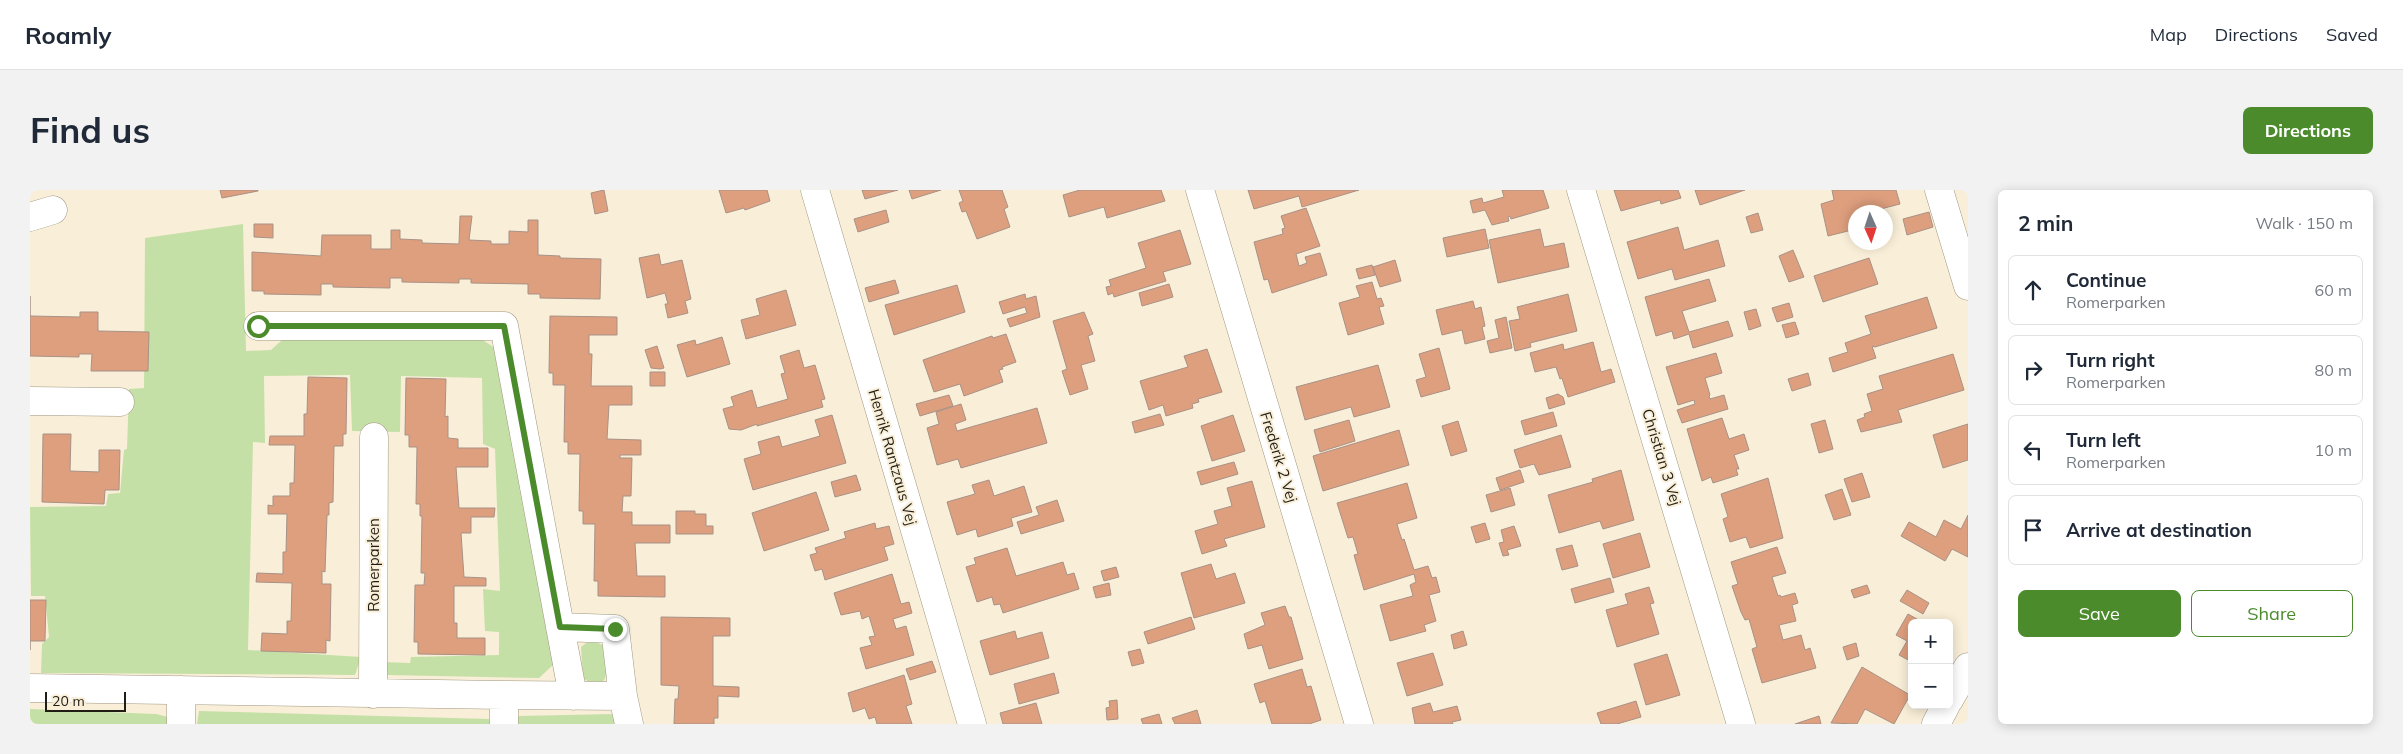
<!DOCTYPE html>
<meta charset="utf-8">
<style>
body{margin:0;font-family:Mulish,sans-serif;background:#f2f2f3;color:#1f2937}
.controls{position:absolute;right:15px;bottom:15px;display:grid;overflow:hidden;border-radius:8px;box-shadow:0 2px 12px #0003}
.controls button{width:45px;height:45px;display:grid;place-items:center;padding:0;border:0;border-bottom:1px solid #e0e1e3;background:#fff;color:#1f2937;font:25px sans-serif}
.compass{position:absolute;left:1818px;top:15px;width:45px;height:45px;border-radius:50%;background:#fff;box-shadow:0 2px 12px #0003;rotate:177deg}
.scale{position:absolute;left:15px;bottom:12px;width:81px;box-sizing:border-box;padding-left:5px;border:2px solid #201d15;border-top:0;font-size:14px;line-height:18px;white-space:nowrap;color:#201d15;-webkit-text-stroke:4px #f9efd8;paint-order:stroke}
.stop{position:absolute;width:15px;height:15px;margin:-11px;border:4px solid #4c8b2c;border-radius:50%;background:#fff}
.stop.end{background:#4c8b2c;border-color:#fff;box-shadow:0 1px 5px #0008}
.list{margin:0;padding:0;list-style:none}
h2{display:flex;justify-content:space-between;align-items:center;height:65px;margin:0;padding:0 20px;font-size:21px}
h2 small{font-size:16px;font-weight:400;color:#747a83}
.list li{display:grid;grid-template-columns:32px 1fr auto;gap:15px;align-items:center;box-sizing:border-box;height:70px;margin:0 10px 10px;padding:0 10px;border:1px solid #e0e1e3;border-radius:8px}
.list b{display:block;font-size:19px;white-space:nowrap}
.list p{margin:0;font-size:16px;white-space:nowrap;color:#747a83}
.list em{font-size:16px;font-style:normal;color:#747a83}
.actions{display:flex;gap:10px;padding:15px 20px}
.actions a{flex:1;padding:11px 0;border:1px solid #4c8b2c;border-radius:8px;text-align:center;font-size:18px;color:#4c8b2c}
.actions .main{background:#4c8b2c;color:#fff}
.icon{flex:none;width:28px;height:28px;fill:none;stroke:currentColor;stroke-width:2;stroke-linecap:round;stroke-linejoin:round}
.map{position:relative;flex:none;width:1938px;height:534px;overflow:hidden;border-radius:8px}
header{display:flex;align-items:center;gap:30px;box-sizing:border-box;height:70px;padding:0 25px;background:#fff;border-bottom:1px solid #e0e1e3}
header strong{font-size:24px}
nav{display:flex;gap:28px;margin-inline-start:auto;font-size:18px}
.intro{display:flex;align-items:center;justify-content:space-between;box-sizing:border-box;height:120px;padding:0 30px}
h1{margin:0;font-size:35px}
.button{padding:12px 22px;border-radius:8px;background:#4c8b2c;color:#fff;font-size:18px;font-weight:700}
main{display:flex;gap:30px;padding:0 30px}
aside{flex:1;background:#fff;border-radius:8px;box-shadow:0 2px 12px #0003}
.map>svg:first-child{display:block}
.green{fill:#c5e0a6}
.building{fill:#de9f7e;stroke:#a89186}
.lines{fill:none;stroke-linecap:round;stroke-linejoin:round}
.minor-casing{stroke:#a09782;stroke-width:29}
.minor{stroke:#fff;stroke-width:28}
.route{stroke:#4c8b2c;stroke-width:6}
.labels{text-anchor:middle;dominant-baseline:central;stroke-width:4;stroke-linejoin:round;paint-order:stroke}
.street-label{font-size:15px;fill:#201d15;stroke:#f9efd8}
</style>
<header>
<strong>Roamly</strong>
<nav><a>Map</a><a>Directions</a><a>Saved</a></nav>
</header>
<div class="intro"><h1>Find us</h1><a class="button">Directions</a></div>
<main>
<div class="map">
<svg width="1938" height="534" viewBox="0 0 1938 534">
<rect width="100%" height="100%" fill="#f9efd8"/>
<path class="green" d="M213 34 216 161 241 160 253 149 448 147 468 160 524 474 509 488 356 485 353 472 380 473 381 467 469 465V442L455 441 453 399 470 401 465 259 453 254 452 188 371 186 370 242 322 241 320 185 234 186 235 253 223 252 218 460 331 467 325 485 11 483 12 454 19 447 15 406H1L0 317 76 316 78 304 90 303 94 260 97 259 99 199 114 198 115 48Z
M566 452 577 457C578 474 580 509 553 488L551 457 556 453Z
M0 519 126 524 138 527V534H0Z
M169 521 459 529 460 534H167Z
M584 524 591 534H484L489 526Z"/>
<path class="building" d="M190 0H228V1L192 8Z
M574 0 578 21 565 24 561 3Z
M689 0H737L740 11 715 20 714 18 696 23Z
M832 0H868L835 9Z
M879 0H911L882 9Z
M929 0H972L978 17 974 19 980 37 947 49 936 21 932 22 929 13 933 11Z
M1050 0H1131L1135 11 1077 28 1074 17 1039 27 1033 5Z
M1218 0H1329L1272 17 1269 6 1224 19Z
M1472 0H1513L1519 18 1481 29 1480 26 1478 27 1479 31 1462 35 1455 20 1443 23 1440 11 1452 8 1453 13 1474 7Z
M1584 0H1648L1651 8 1631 14 1630 10 1591 21Z
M1665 0H1715L1670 15Z
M1802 0H1866L1870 14 1839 22H1826V39L1798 46 1791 14 1804 10Z
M1276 18 1290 56 1266 64 1269 76 1277 73 1275 67 1290 63 1297 85 1242 103 1238 89 1234 90 1224 52 1253 44 1252 39 1255 38 1251 26Z
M856 20 859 32 828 42 824 29Z
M1899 22 1903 37 1877 45 1873 29Z
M1728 23 1733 40 1721 43 1716 27Z
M430 26H442L439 50 461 51V54H479V41L498 42V30H508V65L530 66V68L571 69 570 109 510 108V104H498V94L441 93V89H429V93L372 92V88H360V98L303 97V94H291V105L234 104V101H222V62L291 66 292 45H341V59H361V40H370V49L392 50V53L429 54Z
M224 34H243V48L224 47Z
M1648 37 1654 60 1688 50 1695 76 1645 90 1642 79 1608 89 1597 52Z
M1455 39 1459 58 1417 67 1413 48Z
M1510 39 1514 57 1534 53 1539 77 1468 93 1459 50Z
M1150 40 1161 74 1133 82 1136 91 1084 107 1083 103 1078 105 1076 97 1081 96 1079 90 1116 78 1108 53Z
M1763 60 1774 87 1759 92 1749 66Z
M629 64 631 75 652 70 661 109 655 111 658 123 638 128 635 114H638L635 103 617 108 609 68Z
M1839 68 1848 94 1793 112 1784 86Z
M1365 70 1371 91 1350 97 1343 77Z
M1342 75 1345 85 1329 89 1326 79Z
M1679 89 1686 111 1652 121 1659 142 1698 131 1703 146 1663 158 1659 144 1644 149 1642 141 1626 146 1615 107Z
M865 90 869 103 839 112 835 98Z
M1342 92 1347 109 1351 108 1354 116 1349 117 1354 134 1318 145 1309 113 1330 107 1326 96Z
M1139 94 1143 107 1112 116 1109 103Z
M927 95 935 122 864 145 855 115Z
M756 100 766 135 716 149 711 130 730 125 726 109Z
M995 104 996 109 1006 106 1010 127 980 137 977 129 997 123 995 117 973 124 969 112Z
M1538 104 1547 141 1500 153 1501 157 1485 161 1479 131 1490 129 1487 117Z
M0 106V126L50 127V122H68V141L119 142 118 181H61L62 164H49V167L0 166Z
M1897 107 1907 138 1845 157 1842 156 1846 168 1803 182 1799 168 1818 162 1815 153 1841 144 1835 126Z
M1443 111 1445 119 1451 117 1455 136 1452 137 1455 149 1435 154 1432 140 1412 145 1406 120Z
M1759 113 1763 127 1747 132 1742 118Z
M1726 119 1731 136 1719 140 1714 122Z
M1054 122 1063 144 1058 146 1065 171 1051 175 1058 199 1040 205 1032 181 1037 179 1023 131Z
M520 126 587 127V145H559V164H562L561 196H602V215H579L577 249 611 250V265H590V268H602L601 306H593L592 322H602V335H640V353H605L607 386H635V407L568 406V391H564L565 334H553V321H549L550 264H538V252H534L535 195H523V183H519Z
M1476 127 1482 158 1460 163 1457 151 1469 148 1465 130Z
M1765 132 1769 144 1756 148 1752 135Z
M976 144 986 172 972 177 973 179 969 180 973 192 934 206 930 194 904 202 893 170 962 146 963 148Z
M692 147 700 174 657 187 647 155 665 150 666 155Z
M1563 152 1571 182 1581 179 1585 192 1538 207 1532 188 1530 189 1526 177 1505 182 1500 163 1533 154 1534 160Z
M627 156 634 178 630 179 621 178 615 160Z
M1409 158 1420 199 1391 207 1386 190 1396 187 1389 164Z
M1177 159 1192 202 1168 209 1169 212 1162 214 1163 218 1136 226 1133 215 1119 220 1110 191 1158 177 1154 166Z
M769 160 774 178 785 175 795 209 791 210 793 217 727 236V234L711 240 699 239 693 219 704 216 701 207 722 200 727 218 758 209 751 184 755 183 750 166Z
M1686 163 1692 183 1675 188 1680 205 1679 206 1680 209 1694 205 1698 219 1652 233 1647 220 1665 214 1664 210 1648 215 1636 177Z
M1923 164 1934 200 1868 220 1872 232 1831 242 1827 230 1835 227 1834 224 1842 221 1837 204 1853 199 1849 186Z
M1348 175 1360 217 1324 227 1321 217 1275 230 1266 197Z
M620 182H635V196H620Z
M1778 183 1781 195 1762 201 1758 189Z
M278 187 317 188 316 244H313V256H304L303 312 299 313V325H297L295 382 292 381V394H301L300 451 296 450V463L231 461 232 443 257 444V431H261L262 393 226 392 227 383 253 384V362H256L257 324H238V315L243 316V306H260V293H264L265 255H239L240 246H274V224H277Z
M376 188 416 189 415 227 418 226V248L428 249V258H458V277H426L429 318H465L464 327H441V343H431L434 387 456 388V396H424V433H427V448H455V465L388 464V452H384L385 395H394L395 383H391L392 326H390V314H386L387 257H379V245H375Z
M1528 204 1533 207 1535 214 1519 219 1516 208Z
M919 205 923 216 890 226 886 214Z
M931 214 936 230 925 234 927 241 1007 218 1017 253 931 278 928 269 907 275 897 238 909 234 906 222Z
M1523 222 1527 236 1495 245 1491 231Z
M1130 224 1134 235 1105 243 1102 232Z
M802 225 816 273 723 300 714 269 731 264 728 252 749 246 752 257 790 246 785 230Z
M1203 225 1215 261 1182 271 1171 236Z
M1692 228 1699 249 1714 244 1719 260 1704 265 1709 279H1706L1708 285 1683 293 1681 287 1672 291 1657 239Z
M1319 230 1325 251 1290 262 1284 240Z
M1795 230 1803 259 1789 263 1781 234Z
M1428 231 1437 261 1421 266 1412 236Z
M1938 234V270L1913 278 1903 245Z
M1369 240 1379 275 1293 301 1283 266Z
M13 244H41L40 281 69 282V260H90L89 300H75L74 314 12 312Z
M1531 245 1541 277 1509 285 1504 274 1490 278 1484 260Z
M1204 272 1208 284 1171 295 1167 282Z
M1490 280 1494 292 1470 300 1466 288Z
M1591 280 1604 330 1573 339 1570 331 1529 343 1518 305 1563 292 1562 289Z
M1832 283 1840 307 1822 312 1814 289Z
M826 285 831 300 805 307 801 292Z
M1738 288 1753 348 1720 358 1716 347 1700 352 1693 329 1698 327 1691 304Z
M959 290 964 306 994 296 1002 322 981 328 983 336 948 347 946 339 927 345 917 312 945 304 942 295Z
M1222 291 1235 337 1194 349 1197 356 1172 364 1165 341 1188 334 1184 321 1202 316 1197 298Z
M1377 293 1387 328 1367 334 1369 341 1372 350 1374 349 1384 380 1398 376 1402 388 1406 387 1410 402 1399 405 1406 431 1394 435 1396 441 1360 451 1350 415 1383 406 1380 395 1386 392 1384 384 1334 400 1324 365 1328 364 1323 347 1318 348 1307 313Z
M1480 298 1485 315 1461 322 1456 305Z
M1812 299 1821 325 1804 330 1795 305Z
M786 302 799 340 734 361 722 323Z
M1027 310 1034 331 991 344 987 332 1009 325 1006 317Z
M646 321H665V324H676V336H683V344H646Z
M1938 325V367L1922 359 1915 371 1871 346 1879 332 1906 347 1914 330 1931 339Z
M845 333 846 339 859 336 864 354 854 357 858 370 795 390 792 379 785 381 780 365 787 363 785 358 816 348 814 342Z
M1455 333 1460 349 1446 353 1441 337Z
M1484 336 1491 356 1477 360 1479 365 1473 366 1469 353 1474 352 1471 340Z
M1610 343 1620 377 1583 388 1573 354Z
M1542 355 1548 376 1532 380 1526 359Z
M1747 357 1756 383 1742 387 1748 406 1750 405 1751 407 1765 403 1768 413 1762 415 1766 431 1749 435 1753 450 1771 445 1775 460 1780 458 1786 478 1732 493 1722 459 1727 457 1719 429 1715 430 1711 422 1702 396 1708 394 1701 372Z
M977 358 986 386 1033 372 1037 385 1044 383 1049 399 973 423 970 414 964 415 962 407 947 412 936 377 946 374 944 368Z
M1181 374 1186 389 1205 383 1215 413 1164 428 1151 383Z
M1086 377 1089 387 1074 391 1071 381Z
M862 384 871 414 879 412 882 423 863 429 866 439 876 436 884 465 836 479 830 458 842 455 839 447 845 446 839 426 832 429 830 421 811 425 804 403Z
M1580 388 1584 402 1545 413 1541 399Z
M1079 393 1081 405 1066 408 1063 397Z
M1837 395 1840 403 1824 408 1821 400Z
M1619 397 1624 413 1620 414 1629 444 1587 457 1576 420 1598 414 1595 404Z
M1877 400 1899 413 1893 424 1870 411Z
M0 410H16L15 451H0V460Z
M1255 416 1259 427H1261L1273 469 1239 479 1232 455 1218 459 1214 444 1235 435 1231 423Z
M1878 424 1894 433H1882V472L1869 465 1877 451 1866 445Z
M631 427 700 428V446H683V496L709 497V507L688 506V528H684V534H644L645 509H648L649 496 631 495Z
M1161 427 1165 439 1118 454 1114 442Z
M985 441 987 449 1012 442 1019 468 960 485 950 451Z
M1433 441 1437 455 1424 459 1421 445Z
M1826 453 1829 466 1817 470 1813 457Z
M1110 459 1114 473 1102 476 1098 462Z
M1403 463 1413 495 1377 506 1367 473Z
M1637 464 1650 505 1616 515 1604 474Z
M902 471 906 482 880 490 876 479Z
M1832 477 1880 505 1864 534 1835 519 1827 534 1801 533Z
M1272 479 1277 497 1281 496 1291 530 1279 534H1242L1235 511 1230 513 1224 494Z
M1024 483 1029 503 989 514 984 494Z
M874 485 882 514 876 516 882 534H847L845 527 839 529 835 518 823 522 818 503Z
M1087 510 1088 529 1077 530 1076 518 1080 517 1079 511Z
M1606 511 1611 527 1587 534H1571L1567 523Z
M1006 513 1012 534H973L970 523Z
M1400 513 1403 522 1427 516 1431 530 1422 532 1423 534H1385L1382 518Z
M1167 520 1171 534H1145L1142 528Z
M1129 524 1132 534H1113L1111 529Z
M1789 526 1791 534H1765Z"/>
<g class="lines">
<g class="minor-casing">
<path id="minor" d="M785 0 942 534
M1170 0 1329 534
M1551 0 1711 534
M1909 0 1938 96
M0 27 23 20
M228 136H474L543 506
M0 211 90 212
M530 437 585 439 593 506
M0 498 474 505V534
M151 500V534
M343 504 344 247
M474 505 593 506 599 534
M1919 510 1938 477
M1906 534 1916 515"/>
</g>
<use href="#minor" class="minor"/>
</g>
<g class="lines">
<path class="route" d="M228 136H474L530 437 585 439"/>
</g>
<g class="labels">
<g class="street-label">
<text transform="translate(863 267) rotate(74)">Henrik Rantzaus Vej</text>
<text transform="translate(1249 267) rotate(73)">Frederik 2 Vej</text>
<text transform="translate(1632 267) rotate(73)">Christian 3 Vej</text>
<text transform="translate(343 375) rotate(-90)">Romerparken</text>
</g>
</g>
</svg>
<div class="controls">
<button>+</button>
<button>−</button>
</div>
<svg class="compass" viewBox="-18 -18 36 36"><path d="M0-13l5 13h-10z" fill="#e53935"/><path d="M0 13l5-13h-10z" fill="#747a83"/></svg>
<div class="scale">20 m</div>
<div class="stop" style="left:228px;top:136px"></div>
<div class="stop end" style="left:585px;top:439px"></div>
</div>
<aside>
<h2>2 min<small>Walk · 150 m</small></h2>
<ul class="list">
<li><svg class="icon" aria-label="ahead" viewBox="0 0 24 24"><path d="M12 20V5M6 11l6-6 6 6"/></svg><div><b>Continue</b><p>Romerparken</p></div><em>60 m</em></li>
<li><svg class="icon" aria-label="right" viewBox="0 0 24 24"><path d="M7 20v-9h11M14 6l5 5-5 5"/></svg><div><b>Turn right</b><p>Romerparken</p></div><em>80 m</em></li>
<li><svg class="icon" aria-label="left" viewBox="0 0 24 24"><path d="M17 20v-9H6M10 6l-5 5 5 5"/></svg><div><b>Turn left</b><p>Romerparken</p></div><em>10 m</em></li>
<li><svg class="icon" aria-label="arrive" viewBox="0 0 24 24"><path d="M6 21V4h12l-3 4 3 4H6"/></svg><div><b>Arrive at destination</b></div></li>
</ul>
<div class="actions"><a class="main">Save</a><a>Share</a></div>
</aside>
</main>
